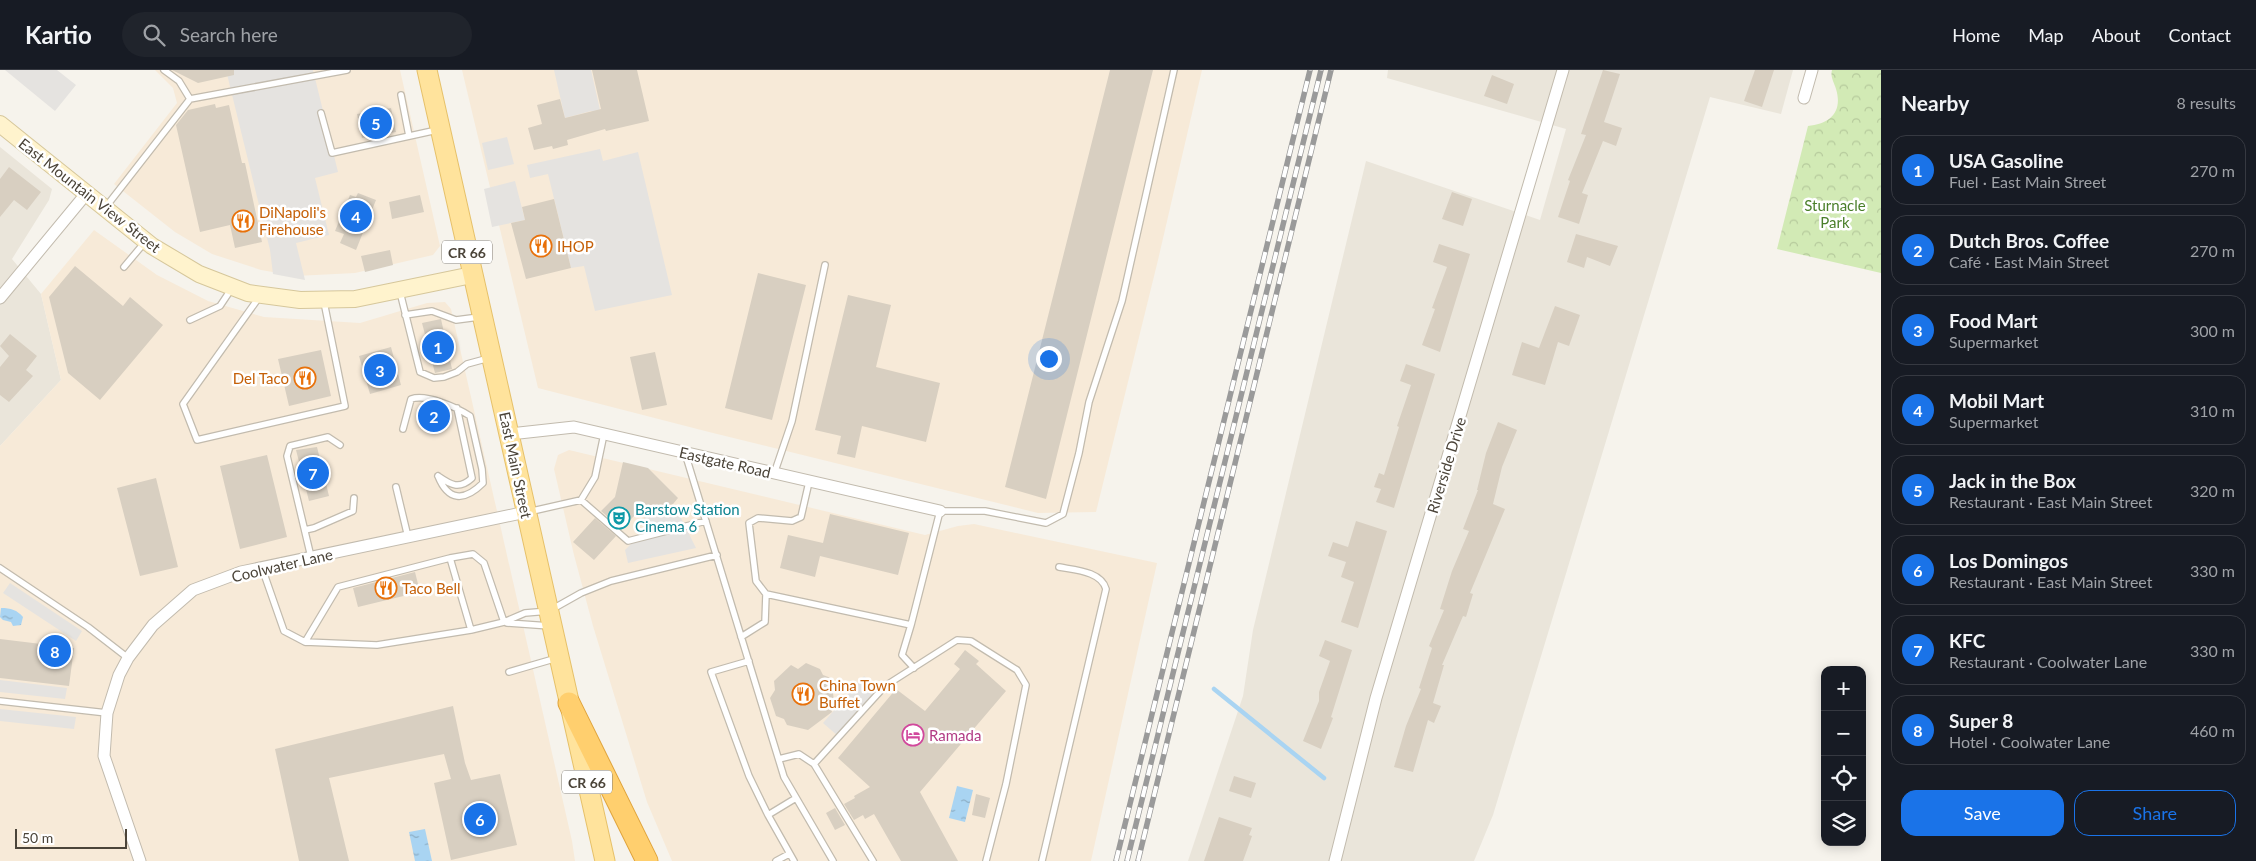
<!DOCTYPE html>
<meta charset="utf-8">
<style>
body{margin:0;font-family:Lato,sans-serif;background:#20242c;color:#f1f3f6}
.controls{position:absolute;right:15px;bottom:15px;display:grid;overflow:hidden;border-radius:10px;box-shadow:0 2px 12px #0003}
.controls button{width:45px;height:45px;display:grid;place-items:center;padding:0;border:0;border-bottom:1px solid #363941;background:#171b24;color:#f1f3f6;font:25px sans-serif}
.scale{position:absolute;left:15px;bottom:12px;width:112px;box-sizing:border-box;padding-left:5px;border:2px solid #4b4439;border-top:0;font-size:14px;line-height:18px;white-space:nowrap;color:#4b4439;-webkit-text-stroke:4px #fff;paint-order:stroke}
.you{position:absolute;left:1048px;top:288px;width:18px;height:18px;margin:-12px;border:4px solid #fff;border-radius:50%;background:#1a73e8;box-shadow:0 0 0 8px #1a73e833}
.badge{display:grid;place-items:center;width:32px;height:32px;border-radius:50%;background:#1a73e8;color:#fff;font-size:16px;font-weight:700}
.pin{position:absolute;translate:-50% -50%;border:2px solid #fff;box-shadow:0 1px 5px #0006}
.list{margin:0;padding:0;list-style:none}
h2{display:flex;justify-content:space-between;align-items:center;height:65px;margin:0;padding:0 20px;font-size:21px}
h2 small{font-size:16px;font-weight:400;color:#9ea1a6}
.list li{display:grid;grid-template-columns:32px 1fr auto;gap:15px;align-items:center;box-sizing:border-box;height:70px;margin:0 10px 10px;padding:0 10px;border:1px solid #363941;border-radius:15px}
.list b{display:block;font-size:19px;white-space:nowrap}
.list p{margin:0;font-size:16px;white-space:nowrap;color:#9ea1a6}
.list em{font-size:16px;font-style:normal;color:#9ea1a6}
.actions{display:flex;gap:10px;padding:15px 20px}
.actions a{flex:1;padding:11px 0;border:1px solid #1a73e8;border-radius:15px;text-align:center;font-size:18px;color:#1a73e8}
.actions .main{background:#1a73e8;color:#fff}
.icon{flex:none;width:28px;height:28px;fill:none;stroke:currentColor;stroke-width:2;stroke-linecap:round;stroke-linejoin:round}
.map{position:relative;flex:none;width:1881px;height:791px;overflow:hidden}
header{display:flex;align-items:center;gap:30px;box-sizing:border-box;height:70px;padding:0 25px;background:#171b24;border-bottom:1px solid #363941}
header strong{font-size:24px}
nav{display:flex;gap:28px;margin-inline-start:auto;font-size:18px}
.search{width:350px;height:45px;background:#20242c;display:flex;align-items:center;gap:12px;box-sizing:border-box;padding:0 18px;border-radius:28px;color:#9ea1a6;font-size:19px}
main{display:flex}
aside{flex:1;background:#171b24}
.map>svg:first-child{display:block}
.residential{fill:#eae5da}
.commercial{fill:#f7ead8}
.forest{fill:url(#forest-crowns)}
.parking{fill:#e5e3e0}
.water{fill:url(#water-ripples)}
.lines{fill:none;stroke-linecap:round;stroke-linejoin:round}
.stream{stroke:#a9d4f2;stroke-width:4.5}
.building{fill:#d8cfc1}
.service-casing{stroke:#c2bbae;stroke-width:8}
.minor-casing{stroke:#c2bbae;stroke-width:13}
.secondary-casing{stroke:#d6c79b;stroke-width:18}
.primary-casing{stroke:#e6c16a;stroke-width:21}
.motorway-casing{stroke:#e0a43c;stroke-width:23}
.service{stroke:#fff;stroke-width:5.5}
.minor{stroke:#fff;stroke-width:11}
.secondary{stroke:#fff3cd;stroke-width:16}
.primary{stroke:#ffe39c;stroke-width:19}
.motorway{stroke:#ffcf6e;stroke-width:21}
.rail-casing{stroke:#9a9a9a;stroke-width:5.5}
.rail{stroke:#fff;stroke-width:4;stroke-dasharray:11;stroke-linecap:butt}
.labels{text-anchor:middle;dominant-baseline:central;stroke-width:5;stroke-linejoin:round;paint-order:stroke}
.shield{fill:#fff;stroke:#817c74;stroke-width:1}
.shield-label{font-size:14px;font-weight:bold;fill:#4b4439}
.street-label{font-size:15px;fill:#4b4439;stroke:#fff}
.park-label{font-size:15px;fill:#4a7f2a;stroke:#fff}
.food-label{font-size:15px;fill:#c56008;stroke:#fff;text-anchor:start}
.culture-label{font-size:15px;fill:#0d838f;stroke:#fff;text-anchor:start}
.hotel-label{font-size:15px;fill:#b23c85;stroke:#fff;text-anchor:start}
</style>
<header>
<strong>Kartio</strong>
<div class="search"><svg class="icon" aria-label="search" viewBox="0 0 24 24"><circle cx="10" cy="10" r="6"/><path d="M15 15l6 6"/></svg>Search here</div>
<nav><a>Home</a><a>Map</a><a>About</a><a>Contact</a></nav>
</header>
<main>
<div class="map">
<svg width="1881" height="791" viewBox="0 0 1881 791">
<defs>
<pattern id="forest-crowns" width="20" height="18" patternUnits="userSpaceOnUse" patternTransform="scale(1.25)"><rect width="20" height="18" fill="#d2eab5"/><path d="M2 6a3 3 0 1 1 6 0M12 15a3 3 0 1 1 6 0" fill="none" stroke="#b6ca9c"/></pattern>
<pattern id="water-ripples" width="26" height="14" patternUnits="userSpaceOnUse" patternTransform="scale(1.25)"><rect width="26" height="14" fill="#a9d4f2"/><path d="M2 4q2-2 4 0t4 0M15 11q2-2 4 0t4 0" fill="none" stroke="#8caec5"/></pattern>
</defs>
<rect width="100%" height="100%" fill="#f6f3ec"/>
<path class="residential" d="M1388 0H1793L1781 44 1710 27 1493 745 1474 791H1188L1243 626 1253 560 1366 91 1540 150 1566 59 1387 8Z
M0 77 52 119 49 130 12 189 41 224 61 310 0 376Z"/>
<path class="commercial" d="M155 0H400L440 176 433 185 355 203 296 206 261 200 212 184 175 162 114 114 177 33 173 18Z
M462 0H1202L1158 190 1096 442 1038 443 709 362 538 318Z
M94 160 157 205 208 231 264 247 360 253 427 233 445 232 451 239 572 771 575 791H0V376L61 310 41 224Z
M569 380 925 465 958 456 974 454 1157 493 1091 791H672L647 732 593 556 574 485 554 399 558 385Z"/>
<path class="forest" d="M1832 0H1881V203L1777 179 1808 56C1830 54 1843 42 1836 19 1834 12 1830 7 1832 0Z"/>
<path class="parking" d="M5 0H57L76 15 55 41Z
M226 0H313L338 102 315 108 329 165 296 173 305 210 273 204 270 180Z
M554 0H591L602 49 591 41 565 48Z
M507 67 514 94 488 100 482 73Z
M600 79 603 91 638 82 672 225 595 241 584 196 571 198 548 104 530 108 527 95Z
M515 111 525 150 492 157 484 119Z
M676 438 696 478 628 493 625 480 647 458 644 446Z
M10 513 82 561 76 571 3 523Z
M864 606 880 619 838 666 823 653Z
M0 610 67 618 65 629 0 622Z
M0 639 76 647 74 659 0 651Z"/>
<path class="water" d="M1 538C11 538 17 540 23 547L21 555 13 556 11 552 3 550 0 547Z
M957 716 973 720 965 752 949 748Z
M425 759 432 791H415L409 762Z"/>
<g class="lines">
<path class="stream" d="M1214 619 1324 708"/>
</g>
<path class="building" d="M172 0H234V5L198 13Z
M592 0H637L649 51 606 61 605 59 567 70 568 75 553 79 552 76 534 80 528 58 542 54 537 35 560 29 565 48 601 39Z
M1110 0H1153L1046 429 1005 417Z
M1603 0 1620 4 1604 52 1622 58 1616 76 1603 71 1582 123 1588 125 1579 154 1558 147 1570 111 1568 110 1586 65 1581 64Z
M1755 0H1774L1762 37 1744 31Z
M1492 5 1514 14 1507 34 1484 26Z
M215 34 216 38 229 35 242 93H245L262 172 235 178 230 155 200 162 176 55 188 40Z
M391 38 396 62 362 68 357 44Z
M9 97 41 122 27 140 14 130 0 147V109Z
M1452 122 1472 129 1463 156 1442 149Z
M358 123 376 130 356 180 340 173 344 164 335 161 350 125 356 127Z
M420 125 424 142 392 149 389 132Z
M554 129 571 198 526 209 511 153 525 150 522 137Z
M1576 164 1618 176 1610 196 1587 187 1584 198 1567 192Z
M1439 174 1470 184 1440 282 1422 275 1435 239 1432 238 1447 197 1433 192Z
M390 180 393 195 365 202 361 186Z
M75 196 123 236 130 227 163 255 100 330 68 303 49 227Z
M758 203 806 215 772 350 725 338Z
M848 225 891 235 876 297 940 313 926 372 862 356 855 388 837 384 841 366 815 360Z
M1555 236 1580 245 1569 276 1558 272 1545 315 1512 305 1522 272 1539 278Z
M441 249 452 299 435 303 422 253Z
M10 264 37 286 26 300 33 306 9 332 0 325V297L9 286 0 276Z
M391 277 401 315 370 324 359 286Z
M321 280 331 326 289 336 278 289Z
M655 282 667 335 642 340 630 287Z
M1406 294 1435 304 1394 438 1376 432 1381 419 1374 417 1379 403 1384 405 1399 357 1397 356 1411 315 1400 311Z
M422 336 449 344 445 356 418 348Z
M1498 352 1517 360 1502 397 1493 434 1505 439 1470 523 1473 524 1466 547 1463 546 1442 595H1444L1433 633 1441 636 1434 653 1428 650 1413 702 1394 697 1406 656 1421 619 1419 618 1432 578 1429 576 1444 540 1440 539 1452 501 1469 461 1463 459 1478 420H1477L1486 383Z
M317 377 329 426 309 431 296 380Z
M267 385 287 467 240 479 220 396Z
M623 392 648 398 678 428 673 434 634 446 622 459 601 441 615 427Z
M156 408 178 497 140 506 117 418Z
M830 444 909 463 898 505 820 486 815 507 780 498 788 465 823 473Z
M595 448 616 466 594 490 573 472Z
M1356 451 1387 461 1358 558 1341 552 1354 512 1341 507 1346 492 1328 486 1333 472 1348 477Z
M415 502 420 522 358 537 353 518Z
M0 569 74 578 69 616 0 608Z
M1325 570 1352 580 1331 647 1333 648 1321 679 1303 671 1319 631V622L1330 591 1319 586Z
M965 580 979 591 976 594 1006 621 920 722 958 791H901L874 744 865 749 863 745 854 750 844 734 855 728 854 726 870 717 838 688 896 619 925 641 960 599 954 594Z
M806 593 820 599 823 605 831 608 834 631 830 635 832 642 808 660 787 655 784 649 776 646 770 628 775 620 774 611 791 595 798 599Z
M453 636 465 693 471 710 500 704 517 775 451 790 434 713 451 709 444 684 329 708 349 791H299L275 679Z
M1234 706 1256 713 1251 728 1229 721Z
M976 724 990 728 985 748 972 745Z
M835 738 845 755 835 760 826 743Z
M1219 747 1252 758 1249 765 1252 766 1243 791H1204Z"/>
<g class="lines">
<g class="service-casing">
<path id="service" d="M164 0 179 11 190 29 347 0
M401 25 409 66
M321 43 332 83 437 60
M105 138 190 29
M124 197 145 172
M400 222 420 302 434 308 444 307 457 302 467 294 489 288
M260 226 183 334 197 370 345 336 324 232
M405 245 432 241 456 250 479 247
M190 250 220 236 232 218
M403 359 411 329C427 324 456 337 470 346L482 399 483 413C464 432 448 431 438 406
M685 383 784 707 833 791
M774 404 792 351 825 195
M438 406C451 415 459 420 472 408L457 338
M809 412 801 447 792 451 758 448 749 453 756 511 766 524 911 555 902 585 914 598
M396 417 408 467
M581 430 628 471 706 451
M528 442 581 430 595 407 604 364
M305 460 314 458 353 441 354 428
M311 487 287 386 290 376 328 367 340 375
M450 488 471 560
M0 498 88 557 128 588
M262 498 284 561 305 572 377 575 471 560 504 552 525 543 549 541 581 523 611 511 717 485
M507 553 550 556
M911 555 940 441H985L1046 453 1063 444 1079 383 1089 332 1122 231 1174 0
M741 567 765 552 766 524
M305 572 338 517 450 488 473 484 484 493 504 552
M749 591 711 602 749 706 768 745
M509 602 557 588
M0 631 107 643
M779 689 799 684 814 694
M776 791 789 784
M794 791 768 745 796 728
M873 791 814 694 885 616 957 570 971 571 1017 600 1026 615 1006 714 986 791
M1042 791 1106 519C1101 501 1074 500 1059 497"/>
</g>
<g class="minor-casing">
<path id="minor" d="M1804 28 1812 0
M0 228 86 124
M510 364 574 357 940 441
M140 791 104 686 107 643 119 605 128 588 153 555 193 520 241 502 526 442
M1335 791 1376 628 1563 0"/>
</g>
<g class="secondary-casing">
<path id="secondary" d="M0 54 152 176 199 204 248 223 300 230 355 229 472 205"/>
</g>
<g class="primary-casing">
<path id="primary" d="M427 0 605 791"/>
</g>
<g class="motorway-casing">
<path id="motorway" d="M569 633 647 791"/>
</g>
<use href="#service" class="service"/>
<use href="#minor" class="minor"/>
<use href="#secondary" class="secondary"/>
<use href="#primary" class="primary"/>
<use href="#motorway" class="motorway"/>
<g class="rail-casing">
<path id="rail" d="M1116 791 1310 0
M1127 791 1321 0
M1138 791 1331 0"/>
</g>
<use href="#rail" class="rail"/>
</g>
<defs>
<g id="restaurant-ring" transform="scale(1.125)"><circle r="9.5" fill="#fff" stroke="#e8710a" stroke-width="1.5"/><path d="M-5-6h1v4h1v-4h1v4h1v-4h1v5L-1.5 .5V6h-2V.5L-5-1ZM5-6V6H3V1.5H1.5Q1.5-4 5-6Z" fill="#e8710a"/></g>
<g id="theatre-ring" transform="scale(1.125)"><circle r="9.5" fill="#fff" stroke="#0f9aa8" stroke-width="1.5"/><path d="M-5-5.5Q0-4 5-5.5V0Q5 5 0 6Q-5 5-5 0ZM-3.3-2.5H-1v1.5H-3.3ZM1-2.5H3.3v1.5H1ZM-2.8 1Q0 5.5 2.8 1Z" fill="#0f9aa8"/></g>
<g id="hotel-ring" transform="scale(1.125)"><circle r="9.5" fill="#fff" stroke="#d1479c" stroke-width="1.5"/><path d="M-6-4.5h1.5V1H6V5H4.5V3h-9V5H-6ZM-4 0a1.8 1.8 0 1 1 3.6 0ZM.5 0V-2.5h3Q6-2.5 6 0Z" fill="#d1479c"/></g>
</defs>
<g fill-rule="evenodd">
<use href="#restaurant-ring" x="243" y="151"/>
<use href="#restaurant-ring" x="541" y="176"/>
<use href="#restaurant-ring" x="305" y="308"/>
<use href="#theatre-ring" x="619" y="448"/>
<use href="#restaurant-ring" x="386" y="518"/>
<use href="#restaurant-ring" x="803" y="624"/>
<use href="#hotel-ring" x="913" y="665"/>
</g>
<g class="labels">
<g class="shield">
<rect x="442" y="170.5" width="50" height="23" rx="4"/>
<rect x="562" y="700.5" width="50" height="23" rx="4"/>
</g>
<g class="shield-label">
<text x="467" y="182">CR 66</text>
<text x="587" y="712">CR 66</text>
</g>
<g class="street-label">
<text transform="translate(90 125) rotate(38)">East Mountain View Street</text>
<text transform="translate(725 392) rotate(13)">Eastgate Road</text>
<text transform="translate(516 395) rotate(78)">East Main Street</text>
<text transform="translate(1446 395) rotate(-73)">Riverside Drive</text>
<text transform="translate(282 495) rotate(-13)">Coolwater Lane</text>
</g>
<g class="park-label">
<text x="1835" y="135">Sturnacle<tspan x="1835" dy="17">Park</tspan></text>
</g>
<g class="food-label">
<text x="259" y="142">DiNapoli's<tspan x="259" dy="17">Firehouse</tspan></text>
<text x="557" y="176">IHOP</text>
<text x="289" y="308" text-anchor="end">Del Taco</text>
<text x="402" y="518">Taco Bell</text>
<text x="819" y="615">China Town<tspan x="819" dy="17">Buffet</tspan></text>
</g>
<g class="culture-label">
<text x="635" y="439">Barstow Station<tspan x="635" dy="17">Cinema 6</tspan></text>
</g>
<g class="hotel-label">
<text x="929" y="665">Ramada</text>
</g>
</g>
</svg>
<div class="controls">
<button>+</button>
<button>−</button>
<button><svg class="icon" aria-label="locate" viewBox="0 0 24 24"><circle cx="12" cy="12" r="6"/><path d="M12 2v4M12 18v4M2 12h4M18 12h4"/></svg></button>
<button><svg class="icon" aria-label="layers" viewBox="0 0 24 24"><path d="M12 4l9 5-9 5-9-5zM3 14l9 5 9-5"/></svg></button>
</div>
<div class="scale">50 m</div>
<div class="you"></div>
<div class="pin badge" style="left:438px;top:277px">1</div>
<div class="pin badge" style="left:434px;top:346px">2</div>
<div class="pin badge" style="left:380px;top:300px">3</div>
<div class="pin badge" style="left:356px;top:146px">4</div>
<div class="pin badge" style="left:376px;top:53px">5</div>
<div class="pin badge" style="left:480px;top:749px">6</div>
<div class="pin badge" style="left:313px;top:403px">7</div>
<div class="pin badge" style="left:55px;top:581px">8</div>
</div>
<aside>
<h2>Nearby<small>8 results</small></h2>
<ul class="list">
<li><span class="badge">1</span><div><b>USA Gasoline</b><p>Fuel · East Main Street</p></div><em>270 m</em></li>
<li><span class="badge">2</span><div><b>Dutch Bros. Coffee</b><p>Café · East Main Street</p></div><em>270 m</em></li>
<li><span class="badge">3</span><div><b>Food Mart</b><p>Supermarket</p></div><em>300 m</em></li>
<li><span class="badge">4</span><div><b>Mobil Mart</b><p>Supermarket</p></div><em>310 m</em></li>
<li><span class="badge">5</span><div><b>Jack in the Box</b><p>Restaurant · East Main Street</p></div><em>320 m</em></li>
<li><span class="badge">6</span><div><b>Los Domingos</b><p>Restaurant · East Main Street</p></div><em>330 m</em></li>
<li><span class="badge">7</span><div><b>KFC</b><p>Restaurant · Coolwater Lane</p></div><em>330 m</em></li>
<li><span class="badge">8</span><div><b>Super 8</b><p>Hotel · Coolwater Lane</p></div><em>460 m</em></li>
</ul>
<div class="actions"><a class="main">Save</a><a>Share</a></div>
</aside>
</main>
